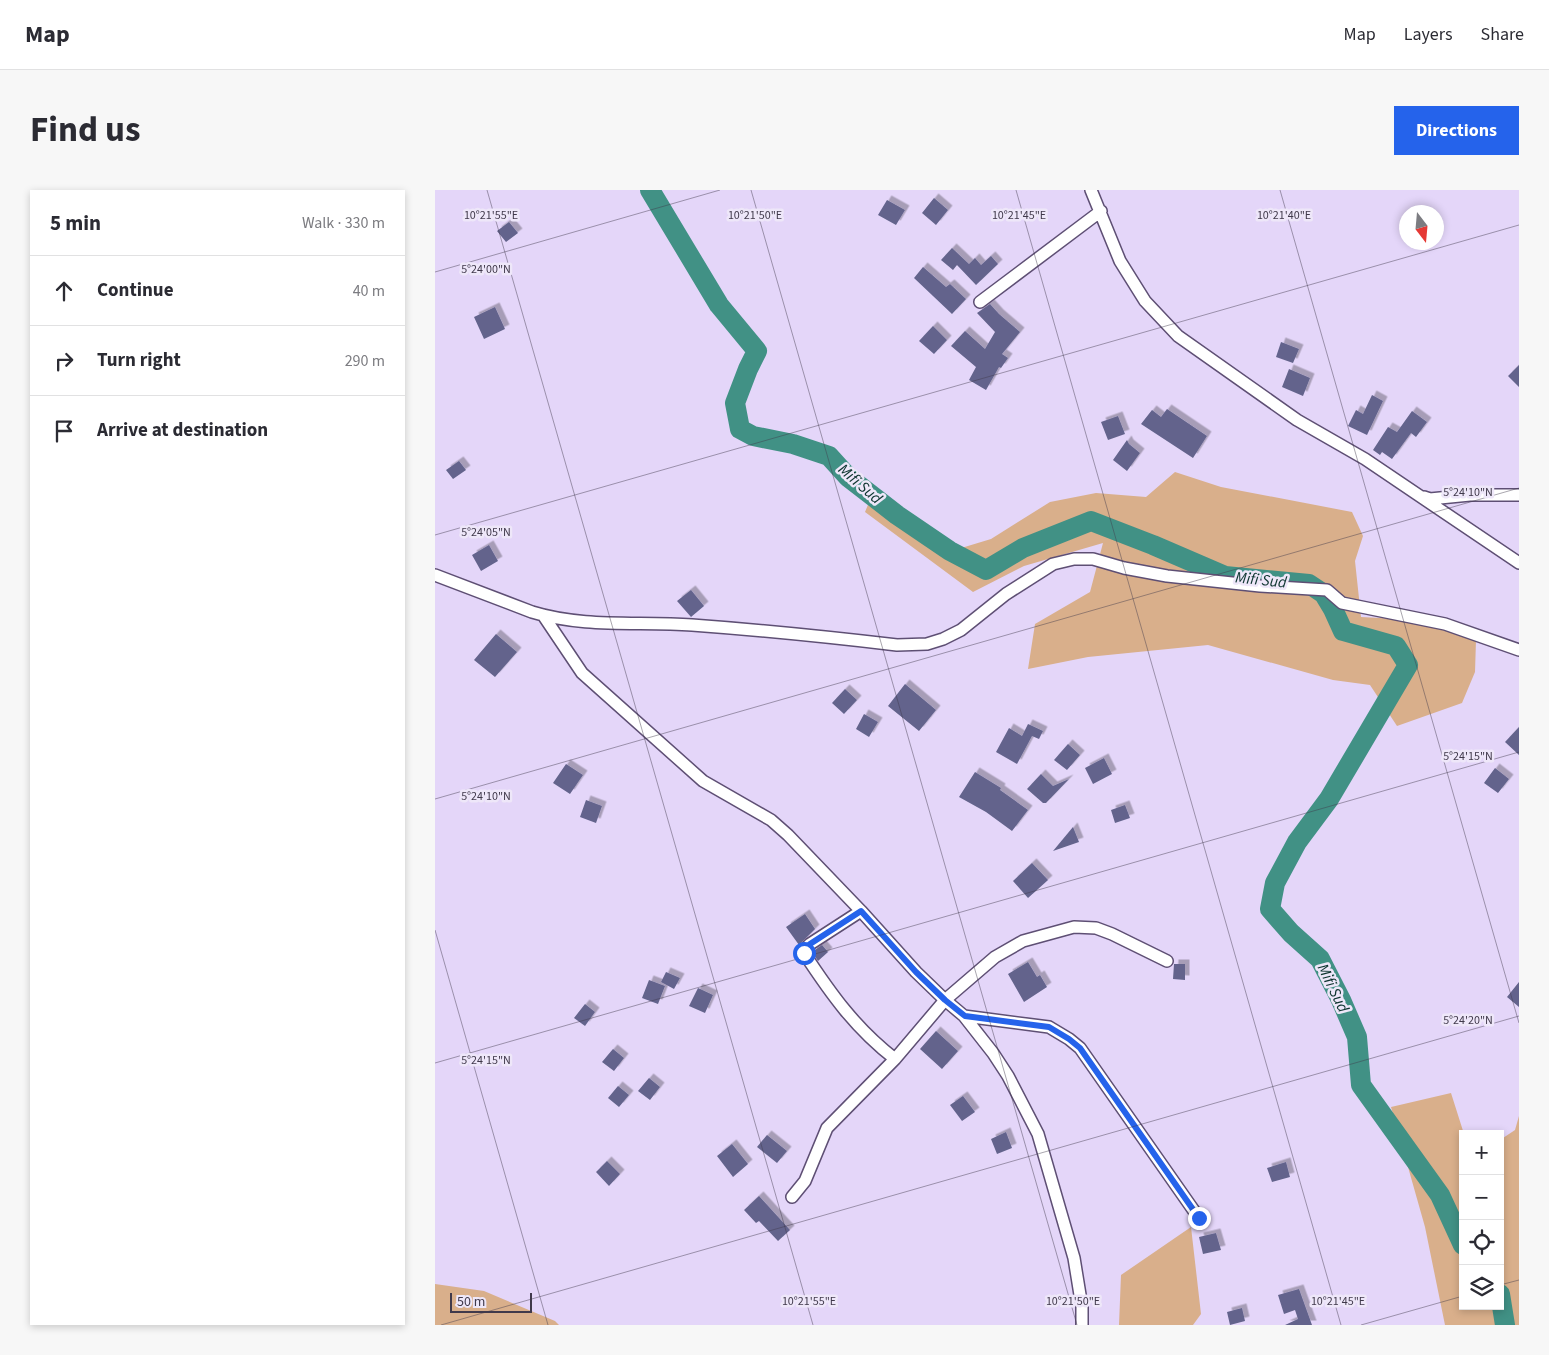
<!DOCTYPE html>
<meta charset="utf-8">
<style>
body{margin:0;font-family:"Source Sans 3",sans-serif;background:#f7f7f7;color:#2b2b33}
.controls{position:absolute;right:15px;bottom:15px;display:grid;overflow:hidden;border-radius:0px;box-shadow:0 2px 8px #0003}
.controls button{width:45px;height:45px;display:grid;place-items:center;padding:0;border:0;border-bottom:1px solid #e1e1e2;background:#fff;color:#2b2b33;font:25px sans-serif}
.compass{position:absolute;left:964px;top:15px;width:45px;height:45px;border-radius:50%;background:#fff;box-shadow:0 2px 8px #0003;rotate:164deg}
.scale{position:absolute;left:15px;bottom:12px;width:82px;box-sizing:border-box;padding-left:5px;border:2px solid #40394b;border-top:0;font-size:14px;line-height:18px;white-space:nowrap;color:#40394b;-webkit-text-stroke:4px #eee7f9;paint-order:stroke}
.stop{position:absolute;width:15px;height:15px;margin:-11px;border:4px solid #2563eb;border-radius:50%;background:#fff}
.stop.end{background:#2563eb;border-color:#fff;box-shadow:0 1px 5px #0008}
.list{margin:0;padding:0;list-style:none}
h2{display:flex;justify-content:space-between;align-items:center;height:65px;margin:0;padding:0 20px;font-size:21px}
h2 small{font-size:16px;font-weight:400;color:#7c7c81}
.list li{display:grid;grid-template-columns:32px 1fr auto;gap:15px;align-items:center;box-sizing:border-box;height:70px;padding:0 20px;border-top:1px solid #e1e1e2}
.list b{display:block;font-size:19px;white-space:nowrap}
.list em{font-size:16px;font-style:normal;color:#7c7c81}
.icon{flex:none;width:28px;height:28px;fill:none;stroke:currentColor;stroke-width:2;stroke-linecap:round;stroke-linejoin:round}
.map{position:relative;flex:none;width:1084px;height:1135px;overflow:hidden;border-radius:0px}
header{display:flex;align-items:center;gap:30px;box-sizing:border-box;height:70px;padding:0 25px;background:#fff;border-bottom:1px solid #e1e1e2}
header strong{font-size:24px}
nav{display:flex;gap:28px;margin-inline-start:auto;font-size:18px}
.intro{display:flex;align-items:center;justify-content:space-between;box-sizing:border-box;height:120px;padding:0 30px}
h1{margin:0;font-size:35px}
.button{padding:12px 22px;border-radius:0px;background:#2563eb;color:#fff;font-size:18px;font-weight:700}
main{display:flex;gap:30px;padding:0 30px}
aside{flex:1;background:#fff;border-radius:0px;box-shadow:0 2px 8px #0003}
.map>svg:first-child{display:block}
.green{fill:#d9af8b}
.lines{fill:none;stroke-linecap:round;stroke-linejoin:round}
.river{stroke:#419185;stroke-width:20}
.building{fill:#63648c;filter:url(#shadow)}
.minor-casing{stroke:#5e4f74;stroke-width:14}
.minor{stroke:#fff;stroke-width:11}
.route{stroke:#2563eb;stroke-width:6}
.ticks{fill:none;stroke:#40394b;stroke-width:1;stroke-opacity:0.45}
.labels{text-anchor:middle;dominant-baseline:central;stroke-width:5;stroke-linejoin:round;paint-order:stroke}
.water-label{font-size:16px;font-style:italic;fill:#0d342f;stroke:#eee7f9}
.ticks-label{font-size:12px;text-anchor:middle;fill:#40394b;stroke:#eee7f9;stroke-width:5;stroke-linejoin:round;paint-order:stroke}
</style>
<header>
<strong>Map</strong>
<nav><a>Map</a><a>Layers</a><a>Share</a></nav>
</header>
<div class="intro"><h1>Find us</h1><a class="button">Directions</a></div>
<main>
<aside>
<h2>5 min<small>Walk · 330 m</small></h2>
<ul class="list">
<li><svg class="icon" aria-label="ahead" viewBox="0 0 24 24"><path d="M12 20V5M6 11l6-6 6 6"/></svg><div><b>Continue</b></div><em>40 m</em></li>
<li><svg class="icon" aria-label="right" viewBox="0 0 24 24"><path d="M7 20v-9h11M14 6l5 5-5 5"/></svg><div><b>Turn right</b></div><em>290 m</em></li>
<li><svg class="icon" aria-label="arrive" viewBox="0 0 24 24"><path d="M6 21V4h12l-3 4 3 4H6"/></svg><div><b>Arrive at destination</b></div></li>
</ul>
</aside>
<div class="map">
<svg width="1084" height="1135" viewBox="0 0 1084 1135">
<defs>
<filter id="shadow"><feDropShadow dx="4.5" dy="-4.5" stdDeviation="0" flood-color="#0004"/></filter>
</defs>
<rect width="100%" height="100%" fill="#e4d6f9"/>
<path class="green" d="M740 282 786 297 917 322 928 346 920 371 926 427 983 430 1041 450 1040 482 1027 513 962 536 935 495 898 490 773 455 653 467 593 479 600 434 655 402 668 353 589 376 538 402 430 322 440 298 523 359 556 349 615 312 661 303 711 307Z
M1016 903 1029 944 1028 1116H1065V950L1080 940 1084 926V1135H1010L990 1037 956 917Z
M756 1037 766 1124 758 1135H684L686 1085Z
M0 1094 49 1101 120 1131 124 1135H0Z"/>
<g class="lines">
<path class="river" d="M215 0 284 115 322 161 313 179 300 213 305 239 318 246 358 254 394 266 413 287 462 325 515 361 551 380 588 358 656 331 718 355 790 386 874 394 889 404 898 419 908 441 961 456 973 475 894 609 862 652 840 693 835 719 856 743 885 769 906 810 922 847 926 895 1005 1005 1028 1055
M1065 1104 1070 1135"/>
</g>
<path class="building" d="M499 8 513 20 501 35 487 23Z
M452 10 470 20 461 35 443 25Z
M74 32 83 43 71 52 62 41Z
M517 58 534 74 540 68 546 75 556 66 563 74 541 95 522 75 518 80 506 70Z
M488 77 511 97 515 94 531 109 517 124 479 88Z
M555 114 564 124 585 142 567 164 573 168 566 178 564 177 551 200 534 190 541 177 516 156 530 141 550 159 560 142 542 123Z
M60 117 70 139 49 149 39 127Z
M498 136 512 150 499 164 484 151Z
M846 152 864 159 858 173 841 167Z
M1084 175V197L1073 186Z
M854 179 875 188 868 206 847 197Z
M937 205 948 211 932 245 913 236 921 220 928 224Z
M732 219 772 246 758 268 706 234 717 220 726 227Z
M977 221 992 232 981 247 976 243 957 269 947 262 945 265 938 260 953 237 962 242Z
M683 226 690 244 673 250 666 232Z
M692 250 694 254 705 263 692 281 678 270Z
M24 271 31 280 18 289 11 280Z
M54 355 63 371 46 381 37 365Z
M256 400 269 416 256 427 242 411Z
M61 444 82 462 60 487 39 470Z
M470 494 501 520 484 541 453 516Z
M410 499 422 510 409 524 397 513Z
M429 524 443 532 434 547 421 539Z
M593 534 608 541 604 549 597 546 582 574 561 562 574 538 587 546Z
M1084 537V565L1070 552Z
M633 554 645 565 632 580 619 570Z
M669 568 677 584 658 594 650 578Z
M131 574 148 585 135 604 118 593Z
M1060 578 1074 589 1063 603 1049 593Z
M540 582 566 598 565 600 593 620 577 641 551 622 524 607Z
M606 584 618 596 634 589 611 613H608L592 599Z
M151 610 167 616 161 633 145 627Z
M690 615 695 628 680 633 676 620Z
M638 637 644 652 618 661Z
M597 673 613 690 593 708 578 691Z
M370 724 380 739 364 755 351 737Z
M387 755 393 762 383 771 377 762Z
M593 772 602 787 605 785 612 797 589 812 573 784Z
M739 774H750V790L738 789Z
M231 782 245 788 239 799 226 792Z
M214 790 230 796 223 814 207 808Z
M1084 792V817L1072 807Z
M263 798 278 805 270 823 254 816Z
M150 814 160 822 150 836 139 828Z
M501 841 523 861 507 879 485 859Z
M178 859 189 868 179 881 167 872Z
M214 888 225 897 215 910 203 901Z
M183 896 194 905 184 917 173 908Z
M528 906 540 922 527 931 515 915Z
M571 942 577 958 562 964 556 949Z
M332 945 352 961 342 973 322 957Z
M297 954 313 974 298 987 282 966Z
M172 971 185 984 174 996 161 982Z
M851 972 855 987 837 992 832 978Z
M324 1006 355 1040 343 1051 324 1031 321 1033 309 1020Z
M781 1043 786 1060 768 1064 764 1047Z
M864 1099 877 1135H850L863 1129 860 1120 849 1124 843 1105Z
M807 1118 810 1131 795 1135 792 1122Z"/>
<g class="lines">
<g class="minor-casing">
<path id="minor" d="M656 0 685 71 710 111 743 146 862 230 930 269 1084 373
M545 112 666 21
M989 307 995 309 1035 305H1084
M0 385 97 422C149 438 204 431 257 435 325 440 394 447 462 455L492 454 508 449 526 440 571 404 618 374 639 369H658L689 378 732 386 825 396 892 400 907 413 1010 434 1084 460
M108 425 147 483 268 591 336 630 353 645 426 721 481 782 510 810 529 826 558 863 573 886 603 944 639 1068 647 1117V1135
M426 721 375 754 369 760V763C396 804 420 838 460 869
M529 826 614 837 634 849 645 858 764 1028
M357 1007 370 991 392 938 460 869 510 810 560 767 588 751 639 737 661 738 677 744 732 771"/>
</g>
<use href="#minor" class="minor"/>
</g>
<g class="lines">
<path class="route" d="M369 763V760L375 754 426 721 481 782 510 810 530 826 614 837 634 849 645 858 764 1028"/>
</g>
<path class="ticks" d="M52 0 378 1135M316 0 642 1135M581 0 906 1135M845 0 1084 833M0 82 285 0M0 345 1084 35M0 609 1084 298M0 740 113 1135M0 873 1084 562M1065 1095 1084 1090M6 1135 1084 826M926 1135 1028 1106"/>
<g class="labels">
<g class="water-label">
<text transform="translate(425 294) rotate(41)">Mifi Sud</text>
<text transform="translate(826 390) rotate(6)">Mifi Sud</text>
<text transform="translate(898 798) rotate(64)">Mifi Sud</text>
</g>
</g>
<g class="ticks-label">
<text x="56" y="29">10°21'55"E</text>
<text x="320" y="29">10°21'50"E</text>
<text x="584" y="29">10°21'45"E</text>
<text x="849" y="29">10°21'40"E</text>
<text x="51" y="83">5°24'00"N</text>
<text x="1033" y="306">5°24'10"N</text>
<text x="51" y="346">5°24'05"N</text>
<text x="1033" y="570">5°24'15"N</text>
<text x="51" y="610">5°24'10"N</text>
<text x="1033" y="834">5°24'20"N</text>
<text x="51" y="874">5°24'15"N</text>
<text x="374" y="1115">10°21'55"E</text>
<text x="638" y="1115">10°21'50"E</text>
<text x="903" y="1115">10°21'45"E</text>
</g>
</svg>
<div class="controls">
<button>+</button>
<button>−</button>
<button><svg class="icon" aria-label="locate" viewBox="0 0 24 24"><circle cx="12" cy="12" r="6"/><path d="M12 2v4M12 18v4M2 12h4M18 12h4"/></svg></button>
<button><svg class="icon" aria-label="layers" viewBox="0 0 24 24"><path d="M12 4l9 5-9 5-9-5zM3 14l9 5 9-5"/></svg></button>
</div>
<svg class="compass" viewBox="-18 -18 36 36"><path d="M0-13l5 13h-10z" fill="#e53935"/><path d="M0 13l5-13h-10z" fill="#7c7c81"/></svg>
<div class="scale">50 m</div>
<div class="stop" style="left:369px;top:763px"></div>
<div class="stop end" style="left:764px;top:1028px"></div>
</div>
</main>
